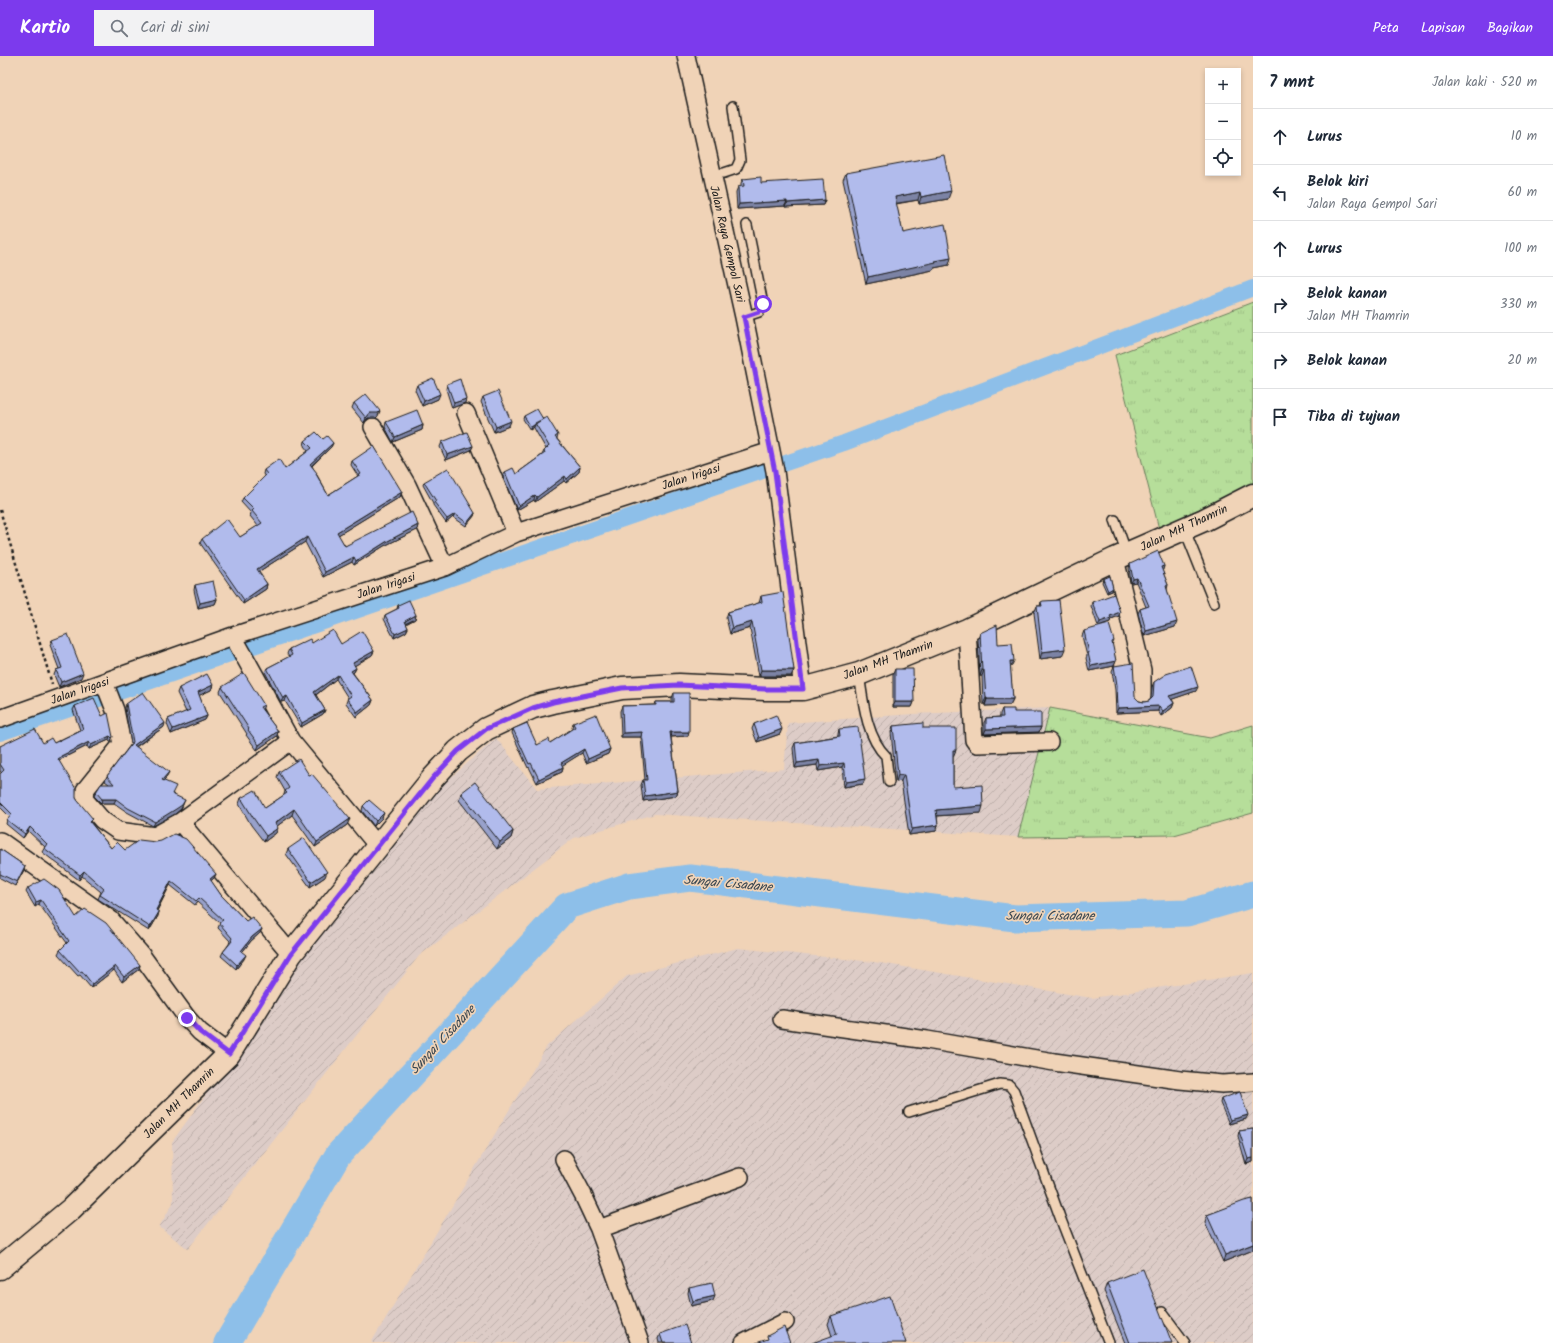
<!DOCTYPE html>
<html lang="id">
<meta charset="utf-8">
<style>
body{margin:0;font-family:Kalam,sans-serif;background:#f2f2f3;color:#1f2937}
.controls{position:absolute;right:12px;top:12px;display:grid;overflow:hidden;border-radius:0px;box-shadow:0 2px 6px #0003}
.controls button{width:36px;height:36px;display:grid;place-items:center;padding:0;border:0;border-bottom:1px solid #e0e1e3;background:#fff;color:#1f2937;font:20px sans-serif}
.stop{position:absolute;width:12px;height:12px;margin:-9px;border:3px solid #7c3aed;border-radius:50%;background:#fff}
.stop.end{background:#7c3aed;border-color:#fff;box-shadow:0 1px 4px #0008}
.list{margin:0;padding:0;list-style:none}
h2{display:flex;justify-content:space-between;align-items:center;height:52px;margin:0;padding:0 16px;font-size:17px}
h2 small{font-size:13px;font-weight:400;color:#747a83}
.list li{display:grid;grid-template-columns:26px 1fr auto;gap:12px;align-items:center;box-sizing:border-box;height:56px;padding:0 16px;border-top:1px solid #e0e1e3}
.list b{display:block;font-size:15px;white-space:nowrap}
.list p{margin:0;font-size:13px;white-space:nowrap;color:#747a83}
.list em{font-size:13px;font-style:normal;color:#747a83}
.icon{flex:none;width:22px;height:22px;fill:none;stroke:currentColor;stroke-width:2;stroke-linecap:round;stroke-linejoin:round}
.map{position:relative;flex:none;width:1253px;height:1287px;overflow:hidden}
header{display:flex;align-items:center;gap:24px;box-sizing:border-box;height:56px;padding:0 20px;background:#7c3aed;color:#fff}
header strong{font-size:19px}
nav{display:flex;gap:22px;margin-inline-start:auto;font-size:14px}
.search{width:280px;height:36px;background:#f2f2f3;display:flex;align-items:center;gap:10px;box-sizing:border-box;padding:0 14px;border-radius:0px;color:#747a83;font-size:15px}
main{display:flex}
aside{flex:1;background:#fff}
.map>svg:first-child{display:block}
.industrial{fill:url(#industrial-furrows)}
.grass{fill:url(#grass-tufts);stroke:#697d5b}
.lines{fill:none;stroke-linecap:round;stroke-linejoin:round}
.canal{stroke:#8dbfe9;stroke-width:16}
.river{stroke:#8dbfe9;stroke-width:27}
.lane-casing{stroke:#1c1c1c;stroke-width:12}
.street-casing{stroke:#1c1c1c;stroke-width:20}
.secondary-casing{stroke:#1c1c1c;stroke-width:25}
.path{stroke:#1c1c1c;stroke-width:2.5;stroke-dasharray:3 3;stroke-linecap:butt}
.lane{stroke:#f0d3b7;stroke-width:9}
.street{stroke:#f0d3b7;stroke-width:17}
.secondary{stroke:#f0d3b7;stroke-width:22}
.wall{fill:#98a1cb;stroke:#1c1c1c}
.shaded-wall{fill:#7c83a5;stroke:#1c1c1c}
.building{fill:#b1bbec;stroke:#1c1c1c}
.route{stroke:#7c3aed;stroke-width:5}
.labels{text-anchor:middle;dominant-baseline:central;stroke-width:3.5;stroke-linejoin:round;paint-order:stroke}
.street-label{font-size:12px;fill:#1c1c1c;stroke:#f0d3b7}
.water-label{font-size:13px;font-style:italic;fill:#38454f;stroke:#f0d3b7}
</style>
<header>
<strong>Kartio</strong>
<div class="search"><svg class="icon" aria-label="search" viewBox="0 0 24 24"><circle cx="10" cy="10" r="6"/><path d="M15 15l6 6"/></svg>Cari di sini</div>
<nav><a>Peta</a><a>Lapisan</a><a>Bagikan</a></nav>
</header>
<main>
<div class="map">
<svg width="1253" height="1287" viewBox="0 0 1253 1287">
<defs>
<pattern id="industrial-furrows" width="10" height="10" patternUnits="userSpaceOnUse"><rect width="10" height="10" fill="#ddccc7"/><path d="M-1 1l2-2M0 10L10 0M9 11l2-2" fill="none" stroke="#bdafaa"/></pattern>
<pattern id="grass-tufts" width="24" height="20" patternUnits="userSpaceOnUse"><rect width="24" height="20" fill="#b6de9a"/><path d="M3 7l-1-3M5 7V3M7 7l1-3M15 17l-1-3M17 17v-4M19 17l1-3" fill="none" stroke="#9cbe84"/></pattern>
</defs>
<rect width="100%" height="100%" fill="#f0d3b7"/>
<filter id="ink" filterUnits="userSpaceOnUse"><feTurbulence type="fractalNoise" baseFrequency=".025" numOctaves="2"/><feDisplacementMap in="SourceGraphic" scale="8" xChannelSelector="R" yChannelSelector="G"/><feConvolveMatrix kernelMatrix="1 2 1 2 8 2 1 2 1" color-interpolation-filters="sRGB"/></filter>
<g filter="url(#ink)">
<path class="industrial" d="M1050 652 1018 781 655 758 574 782 419 900 188 1193 159 1171 173 1147 172 1086 400 766 496 682 537 733 784 713 788 667 913 658Z
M738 892 874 906 1092 942 1253 917V1287H371L547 990 627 920Z"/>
<path class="grass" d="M1253 246V450L1159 473 1115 299Z
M1050 652 1210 682 1253 669V757L1174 779 1018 781Z"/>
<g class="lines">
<path class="canal" d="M0 677 844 387 1253 232"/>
<path class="river" d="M227 1287 338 1099 567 850 629 830 690 822 1015 862 1187 857 1253 838"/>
<g class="lane-casing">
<path id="lane" d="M712 118 724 117 736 113 740 104 733 50
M744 261 759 256 763 248 747 169
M1115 464 1127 498
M1184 472 1214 547
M859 618C863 644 866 681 886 700L889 726
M909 1056 1000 1028 1009 1029 1014 1035 1061 1164 1109 1287
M1162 1256 1185 1287"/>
</g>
<g class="street-casing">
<path id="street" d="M686 0 744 261 775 415 803 633
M466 357 516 477
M373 371 407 429 445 511
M1115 503 1142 614V641
M967 574 974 684 977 688 1049 686
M233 580 291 685 377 789
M104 626 115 654 122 688 85 734 84 743 102 764 118 775 155 780 180 766 291 898
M0 663 233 580 445 511 516 477 771 395
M180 766 291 685
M0 785 111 864 139 896 187 962 200 976 229 998
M782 963 927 984 1054 1006 1180 1024 1222 1028 1253 1026
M564 1103 583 1139 599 1173 640 1287
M599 1173 740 1121
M744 1287 785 1266"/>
</g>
<g class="secondary-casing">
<path id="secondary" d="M0 1212 71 1153 229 998 291 898 433 722 458 695 486 673 533 651 553 646 622 632 679 629 765 633H803L859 618 967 574 1115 503 1204 464 1253 439"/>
</g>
<path class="path" d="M0 454 52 628"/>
<use href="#lane" class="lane"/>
<use href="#street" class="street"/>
<use href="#secondary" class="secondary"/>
</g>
<path class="wall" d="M846 117 948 143 919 148 918 144 896 148 903 177 949 209 934 212 933 214 866 228 843 124Z
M743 123 761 127 825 144 823 149 785 151V150L737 153 736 136 738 131H741V127Z
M447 328 465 347 452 352 446 333Z
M417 329 438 343 422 350 415 334Z
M483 341 509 370 494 376 481 346Z
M354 347 378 360 376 362H368L364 367 352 352Z
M524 360 543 363 558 379 557 383 580 411 579 416 566 427 564 425 535 446 534 444 517 454 503 421 505 416 516 418 542 399 544 395 546 393 534 372V371L530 374 523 363Z
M386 366 423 369 422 374 393 386 385 371Z
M323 383 333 387 331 391 312 410 328 439 358 420 351 409 352 405 402 436 400 441 338 479 345 490 418 469 417 474 384 490 354 509 352 506 323 521 305 486 258 516 267 528 266 533 243 548 200 487 202 483 240 481 258 470 250 460 251 457 241 446 243 442 265 421 263 418 264 414 285 413 308 395 304 390 305 385Z
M442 386 473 390 471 394 446 404 440 391Z
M424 426 475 457 474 460 466 470 453 461 446 467 433 449V447L423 429Z
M1130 508 1164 510 1162 514 1168 529 1167 533 1175 571 1144 580 1138 557 1140 553 1146 551 1136 526 1131 527 1129 512Z
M1103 523 1112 535 1107 537 1102 526Z
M195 529 217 543 215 548 198 552 194 534Z
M761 540 794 614 791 620H759L750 572 730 578 726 562 728 556 759 547Z
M1041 546 1062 600 1040 603 1034 557 1037 550H1040Z
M1092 546 1119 560 1111 563 1110 566 1098 570 1091 550Z
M398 549 416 559 415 563 406 568 408 572 406 576 394 582 384 563 385 559 397 553Z
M1084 575 1114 585 1112 589 1116 605 1114 610 1089 615 1086 602 1087 600 1082 580Z
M980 577 998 588 1011 611H1010L1013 643 1010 649 985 650V648H983L982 620H980L978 583Z
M52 584 81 622 59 631 54 619 56 614 59 613 50 589Z
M312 587 341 588 374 595 372 599 354 610 356 612 354 616 353 617 373 644 371 649 356 661 346 647 348 642 336 623 316 639 325 654 323 658 301 671 285 645 281 646 265 616 267 612 289 601 287 598 289 593Z
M1114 610 1135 641 1139 645 1144 646 1149 645 1151 642 1152 631 1154 626 1196 635 1172 643 1174 647 1172 652 1161 660 1158 655 1116 657 1115 634 1112 615Z
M895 613 914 646 912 651H893V618Z
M213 629 211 634 199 639 207 660 205 664 171 678 167 668 168 663 186 656 177 637 179 632Z
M222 631 264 649 262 654 278 675 277 680 257 694 246 679 247 678 220 636Z
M674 637 689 676 688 680 671 681 678 735 676 740 643 745 641 729 643 724H645L641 681H621L620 655 622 650 655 649 656 646H672V642Z
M126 648 164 671 136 691 167 720 164 725 173 738 183 748 181 753 175 758 153 770 127 756 114 747H101L94 740 96 736 109 728 105 725 107 720 131 688 125 652Z
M75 650 102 660 113 681 110 686 109 684 89 693 87 690 61 703 59 705 76 742 92 768 111 792 125 794 216 818 214 822 211 825 221 839 246 865 262 873 260 877 251 885 242 896 244 903 236 913 221 900 223 896 229 888 230 885 218 872 220 867 197 846 195 849 170 829 157 855 158 860 149 875 98 843 101 836 82 820 79 824 42 796 45 791 28 775 23 782 6 768 7 764 10 761 0 751V718L1 717 0 714V690L54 687 80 674 73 654Z
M1002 653 1014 656 1041 671 1039 676 984 678V667L986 662 1000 661V658Z
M573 667 610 693 608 698 586 707 582 697 562 709 563 711 562 716 537 727 529 711 528 712 512 677 513 673 537 689 550 687 572 673V671Z
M754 668 780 678 757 686 752 673Z
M893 670 923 672 953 701V731L981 757 937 760 938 769 936 775 909 779 901 725 896 726 891 676Z
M839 673 863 728 844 731 842 711 818 715 817 709 795 712 793 692 795 687 838 680V678Z
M279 716 309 719 347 769 315 791 292 759 277 770 276 777 264 786 251 769 239 748 241 742 265 752 284 739 285 735 277 721Z
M461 737 513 775 511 782 497 793 459 744Z
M363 750 382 762 374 770 362 755Z
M0 793 25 810 24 814 15 830 0 822Z
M288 793 325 821 310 831 286 798Z
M28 832 76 861 140 909 139 913 122 926 114 914 91 932 80 919 78 920 58 898 60 894 67 887 39 848 35 851 26 836Z
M1221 1043 1246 1063 1229 1068 1220 1047Z
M1253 1073V1106L1246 1108 1238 1080 1239 1075Z
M1253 1143V1194L1223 1206 1205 1166 1207 1159Z
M1107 1227 1172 1287H1125L1104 1235Z
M689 1232 713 1245 691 1250 688 1237Z
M831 1260 906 1287 832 1280 828 1268Z
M660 1278 691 1287H659L658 1283Z"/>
<path class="shaded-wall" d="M951 135 948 143 919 148 921 141Z
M920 136 918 144 892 148 895 141Z
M825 144 823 149 785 151 787 147Z
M787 145 785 150 737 153 739 148Z
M951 202 949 209 934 212 933 214 866 228 868 221 935 205Z
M440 338 438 343 422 350 424 345Z
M466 343 465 347 452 352 454 347Z
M380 355 378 360 376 362H368L364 367 366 362 370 357Z
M511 365 509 370 494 376 496 371Z
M423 369 422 374 393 386 395 381Z
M535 369 534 371 530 374 531 371Z
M333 387 331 391 309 412 310 408Z
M473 390 471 394 446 404 447 399Z
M580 411 579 416 566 427 567 423Z
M565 420 564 425 535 446 537 441Z
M402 436 400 441 335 481 337 476Z
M535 439 534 444 517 454 519 450Z
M475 457 474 460 466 470 467 467Z
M455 458 453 461 446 467 447 463Z
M418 469 417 474 384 490 354 509 356 505 386 486Z
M307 481 305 486 255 518 257 513Z
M354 501 352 506 323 521 325 516Z
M1164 510 1163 514 1159 516 1161 511Z
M1137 522 1136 526 1131 527 1133 523Z
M267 528 266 533 243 548 244 544Z
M1113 532 1112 535 1107 537 1108 535Z
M217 543 215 548 198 552 200 547Z
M1120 556 1119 560 1111 563 1110 566 1098 570 1100 566 1110 560Z
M416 559 415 563 403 569 405 565Z
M752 566 750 572 730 578 732 572Z
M1177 566 1175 571 1144 580 1146 575Z
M408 572 406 576 394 582 395 578Z
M1065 593 1062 600 1040 603 1042 596Z
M374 595 372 599 351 612 353 607Z
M1010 605H1014L1011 611H1008Z
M1116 605 1114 610 1089 615 1091 610Z
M356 612 354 616 349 619 351 615Z
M761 614H794L791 620H759Z
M982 614H984L982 620H980Z
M83 617 81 622 59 631 61 626Z
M338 619 336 623 313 641 314 636Z
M213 629 211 634 196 641 198 636Z
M1198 631 1196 635 1167 645 1169 640Z
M287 640 285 645 281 646 283 642Z
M986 642H987L985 648H983Z
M987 643H1013L1010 649 985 650Z
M373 644 371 649 356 661 357 656Z
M895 646H914L912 651H893Z
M1174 647 1172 652 1161 660 1163 655Z
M1159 650 1158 655 1116 657 1118 652Z
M325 654 323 658 301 671 302 667Z
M207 660 205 664 171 678 173 673Z
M165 667 164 671 132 693 134 689Z
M1041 671 1039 676 984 678 986 673Z
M782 673 780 678 757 686 759 682Z
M278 675 277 680 257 694 259 689Z
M642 676 641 681H621L623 677Z
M670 676H689L688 680 669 681Z
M110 680 109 684 89 693 91 689Z
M89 686 87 690 61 703 60 705 56 707 58 703 61 700Z
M584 693 582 697 560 711 561 707Z
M610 693 608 698 586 707 588 703Z
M953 694H956L953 701H950Z
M819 704 817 709 795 712 797 707Z
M844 707 842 711 818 715 820 710Z
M563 711 562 716 537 727 539 723Z
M169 716 167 720 161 728 162 724Z
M898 719H904L901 725 896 726Z
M865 723 863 728 844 731 846 726Z
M678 735 676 740 643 745 645 740Z
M102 743H116L114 747H101Z
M185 744 181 753 175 758 153 770 155 766Z
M983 750 981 757 934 760 936 754Z
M294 753 292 759 273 773 275 767Z
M384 757 382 762 374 770 376 765Z
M350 763 347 769 315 791 317 786Z
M938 769 936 775 909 779 912 773Z
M30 771 28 775 23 782 25 778Z
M278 772 276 777 264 786 266 780Z
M513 775 511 782 497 793 500 786Z
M25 810 24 814 15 830Z
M84 815 82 820 79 824 80 819Z
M327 816 325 821 310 831 311 826Z
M216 818 214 822 208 827 210 823Z
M171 825 170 829 155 858 156 854Z
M41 844 39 848 35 851 36 846Z
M159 856 158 860 149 875 150 871Z
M262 873 260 877 251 885 240 899 241 895 252 881Z
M246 899 244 903 236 913 237 909Z
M140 909 139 913 122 926 124 921Z
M115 910 114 914 91 932 92 928Z
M1248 1059 1246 1063 1229 1068 1230 1064Z
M1253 1102V1106L1246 1108 1248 1103Z
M1253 1188V1194L1223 1206 1225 1199Z
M715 1240 713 1245 691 1250 693 1245Z"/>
<path class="building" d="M944 99 951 135 921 141 920 136 895 141 903 177 945 168 951 202 935 205 936 206 868 221 846 117Z
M761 121V127L823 123 825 144 787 147V145L739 148 738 131 744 130 743 123Z
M433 322 440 338 424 345 417 329Z
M460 323 466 343 454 347 447 328Z
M498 335 511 365 496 371 483 341Z
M366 338 380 355 378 357H370L366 362 354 347Z
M537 353 543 363 531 371 524 360Z
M417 354 423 369 395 381 386 366Z
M547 361 558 379 555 381 580 411 567 423 565 420 537 441 535 439 519 450 505 416 513 412 516 418 545 397 544 395 549 390 535 367Z
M316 376 323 383 327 380 333 387 310 408 317 417 316 418 328 439 361 418 352 405 374 390 402 436 337 476 345 490 412 456 418 469 386 486 356 505 354 501 325 516 307 481 257 513 267 528 244 544 202 483 227 463 240 481 262 467 252 455 254 453 243 442 267 418 264 414 279 403 285 413 312 392 305 385Z
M467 376 473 390 447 399 442 386Z
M448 412 475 457 467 467 455 458 447 463 434 446 436 445 424 426Z
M1158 495 1164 510 1161 511 1168 529 1166 530 1177 566 1146 575 1140 553 1149 550 1137 522 1133 523 1130 508Z
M1110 520 1113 532 1108 535 1103 523Z
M213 525 217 543 200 547 195 529Z
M783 536 794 614H761L752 566 732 572 728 556 762 546 761 540Z
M1114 538 1120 556 1110 560 1111 562 1100 566 1092 546Z
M409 544 416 559 405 565 408 572 395 578 385 559 399 552 398 549Z
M1059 544 1065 593 1042 596 1037 550H1042L1041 546 1043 545Z
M1109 568 1114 585 1112 586 1116 605 1091 610 1088 597H1089L1084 575Z
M997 569 998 588 1012 587 1014 605H1010L1013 643H987V642H986L984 614H982L980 577Z
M333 574 341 588 362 575 374 595 353 607 356 612 351 615 373 644 357 656 347 643 351 640 338 619 314 636 325 654 302 667 287 640 283 642 267 612 292 599 289 593 310 583 312 587Z
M68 578 83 617 61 626 56 614 62 612 52 584Z
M1133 607 1135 641 1139 645 1144 646 1149 645 1153 641 1154 626 1166 618 1191 610 1198 631 1169 640 1174 647 1163 655 1159 650 1118 652 1117 629 1114 610Z
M895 613H913L914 646H895Z
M244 617 264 649 260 651 278 675 259 689 248 674 249 673 222 631Z
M207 618 213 629 198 636 207 660 173 673 168 663 190 654 179 632Z
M143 636 165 667 134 689 169 716 162 724 176 730 172 738 185 744 182 749 176 753 155 766 128 752 116 743H102L96 736 101 728H114L107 720 133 686 126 648Z
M674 637H689V676H670L678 735 645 740 643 724H647L642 676 623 677 622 650 656 649V646H674Z
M94 642 102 660 108 657 113 681 112 682 110 680 91 689 89 686 61 700V701L58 703 76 733V742L78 745 93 763 90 766 111 792 117 786 125 794 139 784 156 786 161 785 174 778 186 783 216 818 210 823 221 839 246 865 252 861 262 873 252 881 241 895 246 899 237 909 223 896 232 885 231 884 232 882 219 867 223 864 199 842 196 845 171 825 156 854 159 856 150 871 100 839 104 833 84 815 80 819 44 792 47 788 30 771 25 778 7 764 12 758 0 746V718L4 714 0 708V690L35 673 43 687 51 682 54 687 83 673 75 650Z
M1002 653H1014V656H1041V671L986 673V662L1003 661Z
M596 658 610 693 588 703 584 693 561 707 563 711 539 723 531 707 529 708 513 673 527 667 537 689 549 683 550 687 575 671 573 667Z
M776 659 782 673 759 682 754 668Z
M923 667V672H956V694H953V731L982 729 983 750 936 754 938 769 912 773 904 719H898L893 670Z
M858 671 865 723 846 726 844 707 820 710 819 704 797 707 795 687 840 680 839 673Z
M299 703 309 719 312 718 350 763 317 786 294 753 275 767 278 772 266 780 254 763 241 742 255 734 265 752 287 737 285 735 289 732 279 716Z
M475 726 513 775 500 786 461 737Z
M369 744 384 757 376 765 363 750Z
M304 782 327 816 311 826 288 793Z
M0 793 25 810 17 826 0 818Z
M44 823 59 834 76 861 85 853 106 867 140 909 124 921 115 910 92 928 82 915 80 916 60 894 69 885 41 844 36 846 28 832Z
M1240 1036 1248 1059 1230 1064 1221 1043Z
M1253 1073V1102L1248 1103 1239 1075Z
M1253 1143V1188L1225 1199 1207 1159 1244 1145Z
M1143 1213 1172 1287H1130L1107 1227Z
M712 1227 715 1240 693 1245 689 1232Z
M890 1240 906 1287H812L837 1278 831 1260Z
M685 1269 691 1287H663L660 1278Z
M784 1271 790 1287H756L768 1283 767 1280Z"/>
</g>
<g class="lines" filter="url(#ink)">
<path class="route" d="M187 962 200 976 229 998 291 898 433 722 458 695 486 673 533 652 553 646 622 632 678 629 765 633H803L775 416 744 261 759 256 763 248"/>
</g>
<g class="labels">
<g class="street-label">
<text transform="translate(727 188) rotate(77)">Jalan Raya Gempol Sari</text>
<text transform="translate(691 421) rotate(-18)">Jalan Irigasi</text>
<text transform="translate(1184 472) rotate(-25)">Jalan MH Thamrin</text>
<text transform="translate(386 530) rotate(-18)">Jalan Irigasi</text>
<text transform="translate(888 604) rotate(-20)">Jalan MH Thamrin</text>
<text transform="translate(80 635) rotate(-19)">Jalan Irigasi</text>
<text transform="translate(179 1047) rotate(-45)">Jalan MH Thamrin</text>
</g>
<g class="water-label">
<text transform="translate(728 828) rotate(5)">Sungai Cisadane</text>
<text x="1050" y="860">Sungai Cisadane</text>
<text transform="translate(443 984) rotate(-47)">Sungai Cisadane</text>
</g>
</g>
</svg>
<div class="controls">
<button>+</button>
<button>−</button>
<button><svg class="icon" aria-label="locate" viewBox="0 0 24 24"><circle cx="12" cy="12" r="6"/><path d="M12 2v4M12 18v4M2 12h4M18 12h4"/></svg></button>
</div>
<div class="stop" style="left:763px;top:248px"></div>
<div class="stop end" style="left:187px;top:962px"></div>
</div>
<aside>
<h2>7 mnt<small>Jalan kaki · 520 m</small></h2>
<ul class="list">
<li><svg class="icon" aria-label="ahead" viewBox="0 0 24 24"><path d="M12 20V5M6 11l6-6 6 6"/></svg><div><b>Lurus</b></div><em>10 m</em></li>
<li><svg class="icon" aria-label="left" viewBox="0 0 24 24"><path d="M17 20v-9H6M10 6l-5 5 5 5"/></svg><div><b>Belok kiri</b><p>Jalan Raya Gempol Sari</p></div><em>60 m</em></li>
<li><svg class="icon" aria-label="ahead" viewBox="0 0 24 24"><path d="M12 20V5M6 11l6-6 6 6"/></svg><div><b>Lurus</b></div><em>100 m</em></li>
<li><svg class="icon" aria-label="right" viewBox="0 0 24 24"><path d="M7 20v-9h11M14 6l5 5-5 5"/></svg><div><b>Belok kanan</b><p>Jalan MH Thamrin</p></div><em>330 m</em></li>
<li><svg class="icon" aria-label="right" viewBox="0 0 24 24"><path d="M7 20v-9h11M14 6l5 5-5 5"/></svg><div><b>Belok kanan</b></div><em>20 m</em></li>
<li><svg class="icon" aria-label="arrive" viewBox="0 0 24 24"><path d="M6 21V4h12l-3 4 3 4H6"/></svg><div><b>Tiba di tujuan</b></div></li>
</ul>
</aside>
</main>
